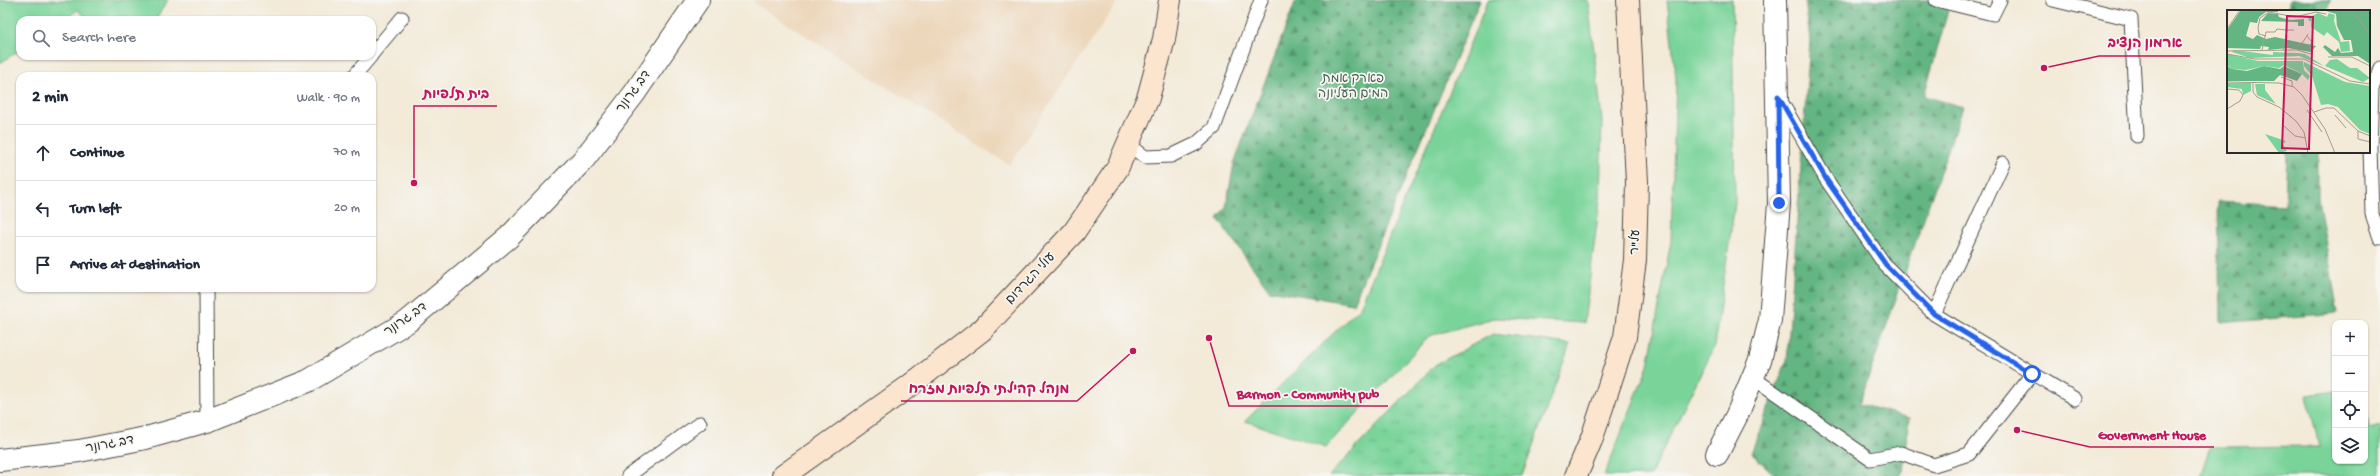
<!DOCTYPE html>
<meta charset="utf-8">
<style>
body{margin:0;font-family:"Gochi Hand","Playpen Sans Hebrew",sans-serif;background:#f6f6f7;color:#1f2937}
.controls{position:absolute;right:12px;bottom:12px;display:grid;overflow:hidden;border-radius:8px;box-shadow:0 1px 3px #0004}
.controls button{width:36px;height:36px;display:grid;place-items:center;padding:0;border:0;border-bottom:1px solid #e0e1e3;background:#fff;color:#1f2937;font:20px sans-serif}
.stop{position:absolute;width:12px;height:12px;margin:-9px;border:3px solid #2563eb;border-radius:50%;background:#fff}
.stop.end{background:#2563eb;border-color:#fff;box-shadow:0 1px 4px #0008}
.list{margin:0;padding:0;list-style:none}
h2{display:flex;justify-content:space-between;align-items:center;height:52px;margin:0;padding:0 16px;font-size:17px}
h2 small{font-size:13px;font-weight:400;color:#747a83}
.list li{display:grid;grid-template-columns:26px 1fr auto;gap:12px;align-items:center;box-sizing:border-box;height:56px;padding:0 16px;border-top:1px solid #e0e1e3}
.list b{display:block;font-size:15px;white-space:nowrap}
.list em{font-size:13px;font-style:normal;color:#747a83}
.icon{flex:none;width:22px;height:22px;fill:none;stroke:currentColor;stroke-width:2;stroke-linecap:round;stroke-linejoin:round}
.map{position:relative;flex:none;width:2380px;height:476px;overflow:hidden}
.search{position:absolute;background:#fff;box-shadow:0 1px 3px #0004;left:16px;top:16px;width:360px;height:44px;display:flex;align-items:center;gap:10px;box-sizing:border-box;padding:0 14px;border-radius:12px;color:#747a83;font-size:15px}
.panel{position:absolute;background:#fff;box-shadow:0 1px 3px #0004;left:16px;top:72px;width:360px;height:220px;border-radius:12px}
.map>svg:first-child{display:block}
.built{fill:#edd7bb}
.grass{fill:url(#grass-tufts);stroke:#528062}
.forest{fill:url(#forest-firs);stroke:#477056}
.park{fill:#7ad49a;stroke:#528062}
.lines{fill:none;stroke-linecap:round;stroke-linejoin:round}
.lane-casing{stroke:#494845;stroke-width:15}
.street-casing{stroke:#494845;stroke-width:24}
.secondary-casing{stroke:#494845;stroke-width:24}
.lane{stroke:#fff;stroke-width:13}
.street{stroke:#fff;stroke-width:22}
.secondary{stroke:#fbe5cf;stroke-width:22}
.route{stroke:#2563eb;stroke-width:5}
.labels{text-anchor:middle;dominant-baseline:central;stroke-width:3.5;stroke-linejoin:round;paint-order:stroke}
.park-label{font-size:13px;fill:#435e4c;stroke:#f6f6f2}
.street-label{font-size:13px;fill:#2b2b2b;stroke:#f6f6f2}
.inset-road{fill:none;stroke:#a39e93;stroke-width:1}
.view{fill:#c2185b;fill-opacity:0.15;stroke:#c2185b;stroke-width:2}
.inset-edge{fill:none;stroke:#2b2b2b;stroke-width:2}
.leader{fill:none;stroke:#c2185b;stroke-width:1.5}
.callout-dot{fill:#c2185b;stroke:#f6f6f2;stroke-width:1.5}
.callout-label{font-size:14px;text-anchor:middle;font-weight:bold;fill:#c2185b;stroke:#f6f6f2;stroke-width:3.5;stroke-linejoin:round;paint-order:stroke}
</style>
<div class="map">
<svg width="2380" height="476" viewBox="0 0 2380 476">
<defs>
<pattern id="grass-tufts" width="24" height="20" patternUnits="userSpaceOnUse"><rect width="24" height="20" fill="#7ad49a"/><path d="M3 7l-1-3M5 7V3M7 7l1-3M15 17l-1-3M17 17v-4M19 17l1-3" fill="none" stroke="#6ab685"/></pattern>
<pattern id="forest-firs" width="22" height="20" patternUnits="userSpaceOnUse"><rect width="22" height="20" fill="#63b682"/><path d="M5 1l3.5 6h-7zM16 11l3.5 6h-7z" fill="#52946b"/></pattern>
</defs>
<rect width="100%" height="100%" fill="#f6f6f2"/>
<filter id="ink" filterUnits="userSpaceOnUse"><feTurbulence type="fractalNoise" baseFrequency=".025" numOctaves="2"/><feDisplacementMap in="SourceGraphic" scale="8" xChannelSelector="R" yChannelSelector="G"/><feConvolveMatrix kernelMatrix="1 2 1 2 8 2 1 2 1" color-interpolation-filters="sRGB"/></filter>
<filter id="wash" filterUnits="userSpaceOnUse"><feTurbulence type="fractalNoise" baseFrequency=".012" numOctaves="4" result="noise"/><feDisplacementMap in="SourceGraphic" scale="16" xChannelSelector="R" yChannelSelector="G"/><feGaussianBlur stdDeviation="0.9" result="paint"/><feColorMatrix in="noise" values="0 0 0 0 0 0 0 0 0 0 0 0 0 0 0 0 0 1.4 0 .05"/><feComposite in="paint" operator="in"/></filter>
<g filter="url(#wash)">
<rect width="100%" height="100%" fill="#f3ead8"/>
<path class="built" d="M755 0H1119L1009 165 753 2Z"/>
<path class="grass" d="M1493 334 1570 344 1522 476H1329L1435 365Z"/>
<path class="forest" d="M1296 0H1480L1353 304 1269 290 1218 219 1226 207 1234 163Z
M1805 0H1951L1924 96 1963 107 1859 404 1909 418 1903 471 1900 476H1776L1751 453 1787 360 1810 40Z
M2290 0H2331L2328 11H2290Z
M2287 152H2318V198L2338 313 2220 323 2218 201 2285 205Z"/>
<path class="park" d="M0 0H168L155 20H89L78 10 63 20H20V50L0 63Z
M1488 0H1588L1602 120 1600 200 1584 323 1494 318 1429 336 1326 447 1245 421 1360 307Z
M1667 0H1732L1735 203 1714 347 1650 476H1604L1648 366 1671 241 1676 78Z
M2335 391V461H2365V395L2369 428 2380 425V476H2200L2210 447 2319 446 2307 395Z"/>
</g>
<g filter="url(#ink)">
<g class="lines">
<g class="lane-casing">
<path id="lane" d="M1936 0 1993 14 2000 0
M2053 0 2131 19 2137 136
M372 54 402 18
M2380 68 2372 89 2370 148 2372 214 2380 238
M354 76 371 56
M1779 98 1826 179 1885 265 1934 314 2075 399
M1128 144 1145 157 1171 156 1196 144 1214 128 1261 0
M206 288 207 421
M1934 314 2003 163
M1752 377 1870 459 1901 453 1934 465 1969 454 2032 374
M628 476 700 423"/>
</g>
<g class="street-casing">
<path id="street" d="M1717 454 1737 415 1760 360 1770 320 1779 203 1775 0
M0 460 79 451 146 438 207 421 308 381 407 322 509 237 584 159 634 94 698 0"/>
</g>
<g class="secondary-casing">
<path id="secondary" d="M783 476 908 387 982 330 1074 232 1117 169 1148 98 1164 39 1170 0
M1576 476 1592 438 1625 337 1635 260 1637 182 1628 0"/>
</g>
<use href="#lane" class="lane"/>
<use href="#street" class="street"/>
<use href="#secondary" class="secondary"/>
</g>
</g>
<g class="lines" filter="url(#ink)">
<path class="route" d="M1779 203 1778 96 1826 179 1886 265 1934 314 2032 374"/>
</g>
<g class="labels">
<g class="park-label">
<text x="1353" y="79">פארק אמת<tspan x="1353" dy="15">המים העליונה</tspan></text>
</g>
<g class="street-label">
<text transform="translate(634 92) rotate(-54)">דב גרונר</text>
<text transform="translate(1636 242) rotate(-88)">על"ר</text>
<text transform="translate(1031 279) rotate(-47)">עולי הגרדום</text>
<text transform="translate(406 320) rotate(-35)">דב גרונר</text>
<text transform="translate(110 445) rotate(-11)">דב גרונר</text>
</g>
</g>
<g transform="translate(2227 10)">
<rect width="143" height="143" fill="#f3ead8"/>
<path d="M77 52 118 72 143 76V124L133 120 111 97 101 94 94 95 85 66 77 56Z" fill="#7ad49a"/>
<path d="M14 0H51V2H39L32 7 30 13 23 12 19 26 26 29 30 25 39 29 48 27 89 36 84 42 61 38 41 40 42 37 34 36 33 39 0 38V20ZM96 0H143V54L131 46H105L96 37 98 35 108 42 111 38 114 43 126 42 124 30H117L110 16 109 4ZM41 3 51 4 52 7 63 10 77 9V16H71V12L34 11ZM0 56 5 59 20 61 37 56 53 59 57 56 75 64 70 71 53 65 47 71H0Z" fill="#63b682"/>
<path d="M91 3 100 7 102 3 108 5 107 11 114 32 122 31 123 41 114 42 112 32 100 22 97 26 84 17V11H82L81 8ZM7 40 46 45V42L70 43 78 44 97 56 72 46 23 48 5 42ZM1 44 31 51H76L77 60 83 66 81 70 75 64 57 55 52 58 37 56 19 60 5 59 0 55ZM110 49 123 58H130L143 68 136 72 98 56 103 50ZM0 73H24V81L16 85 15 79 0 77ZM28 74H38V80L49 94 30 85ZM38 124 59 131 56 134 60 141 52 143Z" fill="#7ad49a"/>
<path class="inset-road" d="M125 0 143 25M0 19 13 0M39 26 32 24 31 18 33 8 42 2 68 7 89 2 99 4M80 26 85 32 80 41M65 39 76 32 81 24M35 40 39 22H48L50 19 59 20M56 40 60 20H67M0 41 70 40 84 44M0 44 28 49H77L123 71 143 74M101 47H125L143 56M54 67 65 71V76M0 72 52 73 67 77 75 85 98 119 108 143M26 73V82L30 87 52 97 69 111 77 122 81 143M0 79 12 80 16 85 13 91 0 99M80 100 95 122M87 102 99 98H107L131 121 143 126M108 105 119 118M57 116 68 126 79 128M131 121V129L143 132"/>
<path class="view" d="M60 6 86 7 82 139 55 138Z"/>
<rect width="143" height="143" class="inset-edge"/>
</g>
<path class="leader" d="M2044 68L2099 56H2190M414 183L414 106H497M1133 351L1077 401H901M1209 338L1229 406H1388M2017 430L2090 447H2214"/>
<g class="callout-dot">
<circle cx="2044" cy="68" r="4"/>
<circle cx="414" cy="183" r="4"/>
<circle cx="1133" cy="351" r="4"/>
<circle cx="1209" cy="338" r="4"/>
<circle cx="2017" cy="430" r="4"/>
</g>
<g class="callout-label">
<text x="2145" y="47">ארמון הנציב</text>
<text x="456" y="98">בית תלפיות</text>
<text x="989" y="393">מנהל קהילתי תלפיות מזרח</text>
<text x="1308" y="398">Barmon - Community pub</text>
<text x="2152" y="439">Government House</text>
</g>
</svg>
<div class="controls">
<button>+</button>
<button>−</button>
<button><svg class="icon" aria-label="locate" viewBox="0 0 24 24"><circle cx="12" cy="12" r="6"/><path d="M12 2v4M12 18v4M2 12h4M18 12h4"/></svg></button>
<button><svg class="icon" aria-label="layers" viewBox="0 0 24 24"><path d="M12 4l9 5-9 5-9-5zM3 14l9 5 9-5"/></svg></button>
</div>
<div class="stop" style="left:2032px;top:374px"></div>
<div class="stop end" style="left:1779px;top:203px"></div>
<div class="search"><svg class="icon" aria-label="search" viewBox="0 0 24 24"><circle cx="10" cy="10" r="6"/><path d="M15 15l6 6"/></svg>Search here</div>
<section class="panel">
<h2>2 min<small>Walk · 90 m</small></h2>
<ul class="list">
<li><svg class="icon" aria-label="ahead" viewBox="0 0 24 24"><path d="M12 20V5M6 11l6-6 6 6"/></svg><div><b>Continue</b></div><em>70 m</em></li>
<li><svg class="icon" aria-label="left" viewBox="0 0 24 24"><path d="M17 20v-9H6M10 6l-5 5 5 5"/></svg><div><b>Turn left</b></div><em>20 m</em></li>
<li><svg class="icon" aria-label="arrive" viewBox="0 0 24 24"><path d="M6 21V4h12l-3 4 3 4H6"/></svg><div><b>Arrive at destination</b></div></li>
</ul>
</section>
</div>
